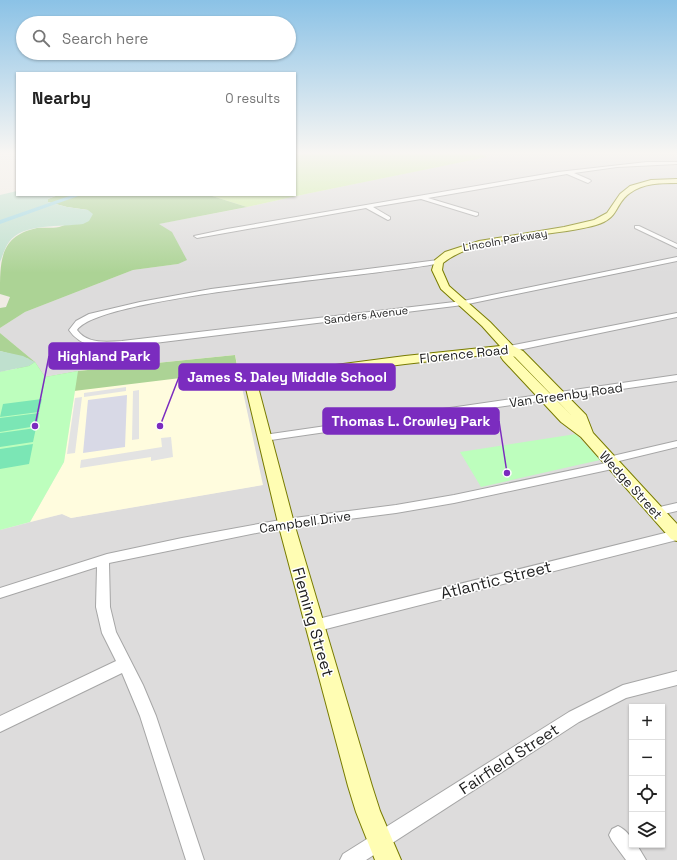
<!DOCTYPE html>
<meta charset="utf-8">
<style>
body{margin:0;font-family:"Space Grotesk",sans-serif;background:#f6f6f6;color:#222}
.controls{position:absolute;right:12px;bottom:12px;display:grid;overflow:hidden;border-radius:0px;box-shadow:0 1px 3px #0004}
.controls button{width:36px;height:36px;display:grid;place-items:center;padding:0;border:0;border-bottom:1px solid #e0e0e0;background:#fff;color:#222;font:20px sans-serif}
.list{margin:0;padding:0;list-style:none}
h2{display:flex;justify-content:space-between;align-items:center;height:52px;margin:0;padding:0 16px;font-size:17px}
h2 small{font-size:13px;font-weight:400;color:#767676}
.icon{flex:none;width:22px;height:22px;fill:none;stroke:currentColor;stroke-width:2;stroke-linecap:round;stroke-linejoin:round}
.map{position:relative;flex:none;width:677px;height:860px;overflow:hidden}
.search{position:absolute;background:#fff;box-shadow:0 1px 3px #0004;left:16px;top:16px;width:280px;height:44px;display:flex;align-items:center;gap:10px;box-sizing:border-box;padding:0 14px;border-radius:22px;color:#767676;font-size:15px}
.panel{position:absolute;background:#fff;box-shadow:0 1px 3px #0004;left:16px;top:72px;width:280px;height:124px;border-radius:0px}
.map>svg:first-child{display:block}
.residential{fill:#dddcdc;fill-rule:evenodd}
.education{fill:#fffcde}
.grass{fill:#cfefa5}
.forest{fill:#acd395}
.wetland{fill:#bfe0ce}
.park{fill:#bdfebd}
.pitch{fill:#7be6b5}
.parking{fill:#e3e3e3}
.plaza{fill:#d8d9e6}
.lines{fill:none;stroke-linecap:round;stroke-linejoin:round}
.canal{fill:#a0d8e2;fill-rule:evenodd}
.street-casing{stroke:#a6a6a6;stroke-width:2}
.secondary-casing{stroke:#787b00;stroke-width:2}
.street{fill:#fff;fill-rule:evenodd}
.secondary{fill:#fffdb3;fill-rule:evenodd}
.labels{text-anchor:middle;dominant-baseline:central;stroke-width:3;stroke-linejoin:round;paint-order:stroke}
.far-street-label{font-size:11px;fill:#1f1f1f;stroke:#fff}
.street-label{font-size:13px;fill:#1f1f1f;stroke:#fff}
.near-street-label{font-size:16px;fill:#1f1f1f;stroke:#fff}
.leader{fill:none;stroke:#7b2cbf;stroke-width:1.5}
.callout-dot{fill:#7b2cbf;stroke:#fff;stroke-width:1.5}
.callout{fill:#7b2cbf;stroke:#7b2cbf;stroke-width:1.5}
.callout-label{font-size:14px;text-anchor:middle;font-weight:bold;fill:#fff}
</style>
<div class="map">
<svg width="677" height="860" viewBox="0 0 677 860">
<rect width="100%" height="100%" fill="#f0ebe4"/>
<path class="residential" d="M483 152H677V860H0V530L62 514 71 518 262 485 235 355 78 371 44 377 35 362 0 333V328L25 312 133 270 178 264 158 224 238 209 306 194 486 157 480 153ZM632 707H662V845H632Z"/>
<path class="education" d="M235 355 263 485 71 518 62 514 30 522 64 462 78 371Z"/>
<path class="grass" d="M295 152H483L480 153 487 157 306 194 247 207 209 195H295Z"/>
<path class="forest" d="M58 195H209L247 207 159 224 172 232 187 260 178 264 133 270 25 312 0 328V308L6 307 10 297 0 294C0 260 0 236 37 228 45 227 55 229 62 226 71 223 80 215 88 210L67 207 48 202V199Z
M0 333 35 362 45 377 78 371 235 355 238 371 0 400V372L15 370 29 359 0 351Z"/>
<path class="wetland" d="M17 191V195H58L48 199V202L67 207 88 210 93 214 89 221 83 224C62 227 22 223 9 242 5 247 3 255 0 262V195Z
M0 351 23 356 35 362 29 366 0 372Z"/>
<path class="park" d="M35 362 45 377 78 371 64 462 30 522 0 530V372L29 366Z
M576 434 600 460 481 487 460 452Z"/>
<path class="pitch" d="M42 399 39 412 0 417 3 404Z
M39 413 37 426 0 432V418Z
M36 428 33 442 0 447V433Z
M33 444 29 464 0 469V449Z"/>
<path class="parking" d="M126 387V391L84 397V393Z
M139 390V439L132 440 133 391Z
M82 397 75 453 67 454 75 398Z
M171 437 173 457 151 461V457L80 468 81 460 162 447 161 438Z"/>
<path class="plaza" d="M127 395 125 447 83 453 88 400Z"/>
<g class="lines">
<path class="canal" d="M72 195H81L0 224V220Z"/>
<g class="street-casing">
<path id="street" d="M647 162H677V164L617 167 574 173 590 180 591 181 588 183 567 174 428 198 478 213V215L476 216 421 199 373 207 390 217V219L388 220 366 208 197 238 194 236 227 229 558 172Z
M635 226H639L677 244V248L635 228Z
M677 257V261L463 305 122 347C102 348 81 348 69 330L76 321 89 314 140 302 211 289 438 260 440 261V263C384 276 100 295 77 330 87 344 106 342 122 341L463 301Z
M677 313V317L509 352 505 349 509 346Z
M677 375V381L264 441 259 438 264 435Z
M677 441V447L615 462 618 465 617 468 454 503 396 513 286 527 109 563 110 607 116 632 143 685 156 716 204 860H186L140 716 122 673 0 732V716L116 661 102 633 96 607 97 567 0 598V588L107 554 182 538 286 519 396 505 454 495 606 463 603 460 604 458Z
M677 503V511L655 516 651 515 649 512 651 509Z
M677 530V540L314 632 309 630 307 626 309 622 314 620Z
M677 671V685L626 698 579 722 366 860H340L343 854 569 712 623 685Z
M618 826C626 830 632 836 632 845H637L646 860H626L612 841 609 835 612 829Z"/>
</g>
<g class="secondary-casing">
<path id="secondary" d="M677 179V183C661 183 643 183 630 193 614 204 620 218 596 225 550 238 479 234 443 263L442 270 449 286 490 322 513 346 523 351 586 415 593 433 677 524V541L671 539 581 437 561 422 503 360 501 357 502 353 405 364 257 383 294 523 372 786 380 811 401 860H375L356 812 348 786 278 523 244 380 246 377 250 376 405 356 500 346 482 326 441 289 432 270 435 260 445 252 479 241 564 227 594 220 607 213 620 194 630 186 651 180ZM513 356 515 357 573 417Z"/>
</g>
<use href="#street" class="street"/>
<use href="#secondary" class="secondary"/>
</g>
<linearGradient id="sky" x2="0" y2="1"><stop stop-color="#8bc2e6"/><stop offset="0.56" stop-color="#f8f6f3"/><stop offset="1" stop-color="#f8f6f3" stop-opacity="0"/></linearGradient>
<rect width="677" height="273" fill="url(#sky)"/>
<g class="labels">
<g class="far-street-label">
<text transform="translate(505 240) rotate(-10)">Lincoln Parkway</text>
<text transform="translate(366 315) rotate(-7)">Sanders Avenue</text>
</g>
<g class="street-label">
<text transform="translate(464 354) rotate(-6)">Florence Road</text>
<text transform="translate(566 395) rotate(-8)">Van Greenby Road</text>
<text transform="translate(631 485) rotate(48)">Wedge Street</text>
<text transform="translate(305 522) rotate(-8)">Campbell Drive</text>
</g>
<g class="near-street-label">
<text transform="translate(496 580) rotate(-14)">Atlantic Street</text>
<text transform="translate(313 622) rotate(74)">Fleming Street</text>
<text transform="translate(509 759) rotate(-33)">Fairfield Street</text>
</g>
</g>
<path class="leader" d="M35 426L49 356M160 426L179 377M507 473L499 421"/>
<g class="callout-dot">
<circle cx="35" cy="426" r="4"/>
<circle cx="160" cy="426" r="4"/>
<circle cx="507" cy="473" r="4"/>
</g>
<g class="callout">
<rect x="49" y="343" width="110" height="26" rx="4"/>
<rect x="179" y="364" width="216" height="26" rx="4"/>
<rect x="323" y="408" width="176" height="26" rx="4"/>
</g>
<g class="callout-label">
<text x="104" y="361">Highland Park</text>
<text x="287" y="382">James S. Daley Middle School</text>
<text x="411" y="426">Thomas L. Crowley Park</text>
</g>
</svg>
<div class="controls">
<button>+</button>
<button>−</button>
<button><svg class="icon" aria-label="locate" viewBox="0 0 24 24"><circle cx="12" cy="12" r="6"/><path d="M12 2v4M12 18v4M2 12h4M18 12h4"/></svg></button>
<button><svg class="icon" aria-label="layers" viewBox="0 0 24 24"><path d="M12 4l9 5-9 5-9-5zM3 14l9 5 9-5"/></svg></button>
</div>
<div class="search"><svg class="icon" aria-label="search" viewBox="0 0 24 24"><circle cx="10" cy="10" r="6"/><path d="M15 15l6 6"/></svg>Search here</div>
<section class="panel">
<h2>Nearby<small>0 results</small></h2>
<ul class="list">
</ul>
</section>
</div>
